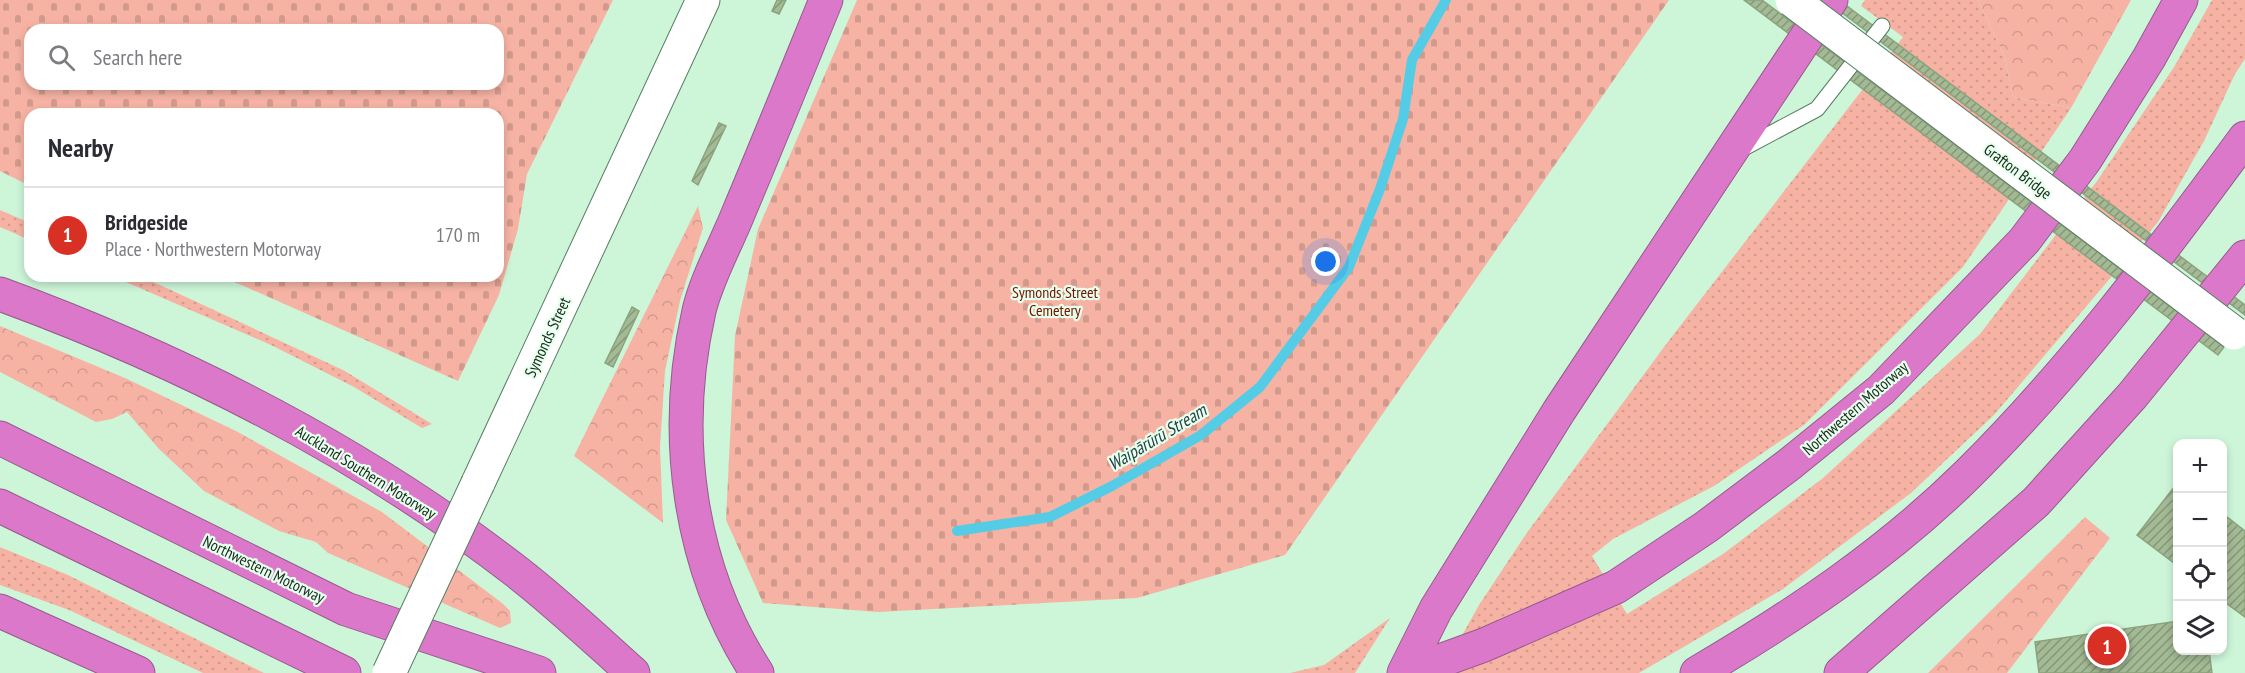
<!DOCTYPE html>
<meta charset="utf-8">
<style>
body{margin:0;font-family:"PT Sans Narrow",sans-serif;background:#f2f2f3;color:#2b2b33}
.controls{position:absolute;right:18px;bottom:18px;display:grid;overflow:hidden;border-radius:12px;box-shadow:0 3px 9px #0003}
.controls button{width:54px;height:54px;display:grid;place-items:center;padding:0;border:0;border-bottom:2px solid #e1e1e2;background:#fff;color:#2b2b33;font:30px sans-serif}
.you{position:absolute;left:1326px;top:262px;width:21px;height:21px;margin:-15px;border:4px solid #fff;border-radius:50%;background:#1a73e8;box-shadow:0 0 0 9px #1a73e833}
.badge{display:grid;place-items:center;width:39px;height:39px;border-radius:50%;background:#d93025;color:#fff;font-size:20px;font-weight:700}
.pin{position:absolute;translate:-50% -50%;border:3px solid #fff;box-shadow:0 2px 6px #0006}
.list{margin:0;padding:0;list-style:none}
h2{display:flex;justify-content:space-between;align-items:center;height:78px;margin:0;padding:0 24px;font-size:26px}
h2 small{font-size:20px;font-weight:400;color:#7c7c81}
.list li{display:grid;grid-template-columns:39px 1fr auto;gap:18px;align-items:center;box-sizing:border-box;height:96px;padding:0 24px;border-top:2px solid #e1e1e2}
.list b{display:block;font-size:22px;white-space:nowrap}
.list p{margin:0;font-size:20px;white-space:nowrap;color:#7c7c81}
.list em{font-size:20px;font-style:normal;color:#7c7c81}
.icon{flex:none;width:33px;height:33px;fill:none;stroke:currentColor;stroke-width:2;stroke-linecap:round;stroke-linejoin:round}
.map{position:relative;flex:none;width:2245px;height:673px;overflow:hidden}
.search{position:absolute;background:#fff;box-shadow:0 3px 9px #0003;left:24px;top:24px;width:480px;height:66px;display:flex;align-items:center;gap:15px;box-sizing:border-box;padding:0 21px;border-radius:18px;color:#7c7c81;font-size:22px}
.panel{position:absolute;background:#fff;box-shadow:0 3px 9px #0003;left:24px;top:108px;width:480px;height:174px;border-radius:18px}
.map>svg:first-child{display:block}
.grass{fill:url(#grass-dots)}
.forest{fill:url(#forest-crowns)}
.cemetery{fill:url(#cemetery-stones);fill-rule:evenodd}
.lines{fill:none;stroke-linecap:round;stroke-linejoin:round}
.stream{stroke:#55cce5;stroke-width:10}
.building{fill:url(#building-hatch);stroke:#8ca37e;stroke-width:1.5}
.lane-casing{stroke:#577c62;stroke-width:17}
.secondary-casing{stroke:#577c62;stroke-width:35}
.highway-casing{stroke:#965c8d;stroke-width:35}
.lane{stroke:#fff;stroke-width:15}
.secondary{stroke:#fff;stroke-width:33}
.highway{stroke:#db78ca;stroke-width:33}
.secondary-bridge-casing{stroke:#577c62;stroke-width:35;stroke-linecap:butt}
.secondary-bridge{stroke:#fff;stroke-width:33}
.labels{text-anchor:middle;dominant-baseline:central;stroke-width:4.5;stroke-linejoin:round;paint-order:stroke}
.street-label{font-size:16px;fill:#17271c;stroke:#e7ffed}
.park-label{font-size:16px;fill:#751300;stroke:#e7ffed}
.water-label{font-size:18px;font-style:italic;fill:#264147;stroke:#e7ffed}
</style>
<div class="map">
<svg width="2245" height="673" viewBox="0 0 2245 673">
<defs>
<pattern id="grass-dots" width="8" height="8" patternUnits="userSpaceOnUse" patternTransform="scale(1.5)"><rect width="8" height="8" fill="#f6b3a4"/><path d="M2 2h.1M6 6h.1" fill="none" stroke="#d29a8d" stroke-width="1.8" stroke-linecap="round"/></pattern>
<pattern id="forest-crowns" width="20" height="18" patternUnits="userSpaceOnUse" patternTransform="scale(1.5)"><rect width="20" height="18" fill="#f6b3a4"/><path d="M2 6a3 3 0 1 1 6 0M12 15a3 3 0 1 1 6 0" fill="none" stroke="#d29a8d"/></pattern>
<pattern id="cemetery-stones" width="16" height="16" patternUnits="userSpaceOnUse" patternTransform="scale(1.5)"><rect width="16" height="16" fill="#f6b3a4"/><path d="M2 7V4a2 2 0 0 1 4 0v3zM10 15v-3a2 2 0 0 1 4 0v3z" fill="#d29a8d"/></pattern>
<pattern id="building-hatch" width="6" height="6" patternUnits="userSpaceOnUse" patternTransform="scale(1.5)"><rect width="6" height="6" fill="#a3ba95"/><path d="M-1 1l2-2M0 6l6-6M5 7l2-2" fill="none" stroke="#849779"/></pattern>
</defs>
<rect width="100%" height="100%" fill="#cdf6d9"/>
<path class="grass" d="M1865 0H1978L2005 58 2013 97 2071 108 1963 267 1804 425 1714 486 1613 539 1592 556 1627 614 1723 554 1823 478 1980 334 2097 181 2174 67 2212 0H2245V59L2235 74 2204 141 2158 222 1994 415 1911 493 1783 589 1639 673H1441L1479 605 1526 534 1667 343 1903 37 1861 6Z
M0 210 30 223V240L0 227Z
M112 276H140L173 291 343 370 432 424 422 428 354 387 271 345Z
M0 547 68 575 264 673H203L69 610 0 585Z
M1390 618 1355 673H1290L1324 665Z"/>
<path class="forest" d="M1978 0H2131L2071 108 2013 97 2005 58Z
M698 206 703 228 680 301 665 371 660 447 663 523 574 456Z
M0 326 125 378 236 431 382 512 502 603 510 611 511 623 500 628 328 553 316 542 279 531 204 491 159 449 127 412 112 419 96 422 0 372Z
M2085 517 2110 538 2007 673H1928Z"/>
<path class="cemetery" d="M0 0H613L527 174 518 229 499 295 458 381 221 276H498V114H30V186L0 171ZM30 30H498V84H30Z
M857 0H1669L1285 555 1137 598 878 612 763 603 726 520 735 336 758 229Z"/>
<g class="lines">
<path class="stream" d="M957 531 1050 517 1112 486 1201 435 1260 387 1349 267 1380 189 1403 119 1412 60 1446 0"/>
</g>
<path class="building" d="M777 0H786L779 14 772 11Z
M1744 0H1762L2224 347 2218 355Z
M1825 0H1839L2245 305V315Z
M719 123 726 126 698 185 692 181Z
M632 307 639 311 613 367 605 363Z
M2178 482V566L2137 535Z
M2222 513 2245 531V617L2222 600Z
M2178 621V650H2209L2212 673H2039L2035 642Z"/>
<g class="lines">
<g class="lane-casing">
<path id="lane" d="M1742 149 1817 109 1882 26"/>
</g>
<g class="secondary-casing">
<path id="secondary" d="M478 483 703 0"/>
</g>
<g class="highway-casing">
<path id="highway" d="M0 294C183 361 362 452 517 572 557 603 595 639 633 673
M0 438 346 609 539 673
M0 506 344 673
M0 611 138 673
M757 673C688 567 671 434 699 311 706 280 726 244 738 214 768 143 797 71 826 0
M1404 673 1436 609 1559 411 1831 0
M1407 673 1484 645 1616 587 1706 527 1791 463 1881 390 2024 241 2085 160 2149 58 2181 0
M1697 673C1793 617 1888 553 1968 474 2071 372 2159 255 2245 138
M1841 673 2036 502 2132 396 2245 257"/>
</g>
<use href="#lane" class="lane"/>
<use href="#secondary" class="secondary"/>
<use href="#highway" class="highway"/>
<g class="secondary-bridge-casing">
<path id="secondary-bridge" d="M1792 0 2234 333
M389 673 478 483"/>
</g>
<use href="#secondary-bridge" class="secondary-bridge"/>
</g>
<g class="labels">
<g class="street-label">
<text transform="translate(2018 171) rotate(37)">Grafton Bridge</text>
<text transform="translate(547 337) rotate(-65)">Symonds Street</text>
<text transform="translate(1855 408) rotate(-41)">Northwestern Motorway</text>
<text transform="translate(366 472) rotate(32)">Auckland Southern Motorway</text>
<text transform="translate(264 569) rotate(26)">Northwestern Motorway</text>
</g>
<g class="park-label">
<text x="1055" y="292">Symonds Street<tspan x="1055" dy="18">Cemetery</tspan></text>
</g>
<g class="water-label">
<text transform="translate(1157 437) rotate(-31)">Waipārūrū Stream</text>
</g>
</g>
</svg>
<div class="controls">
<button>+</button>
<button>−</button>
<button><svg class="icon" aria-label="locate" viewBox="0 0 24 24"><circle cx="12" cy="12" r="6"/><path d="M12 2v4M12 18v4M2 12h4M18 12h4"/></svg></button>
<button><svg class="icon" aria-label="layers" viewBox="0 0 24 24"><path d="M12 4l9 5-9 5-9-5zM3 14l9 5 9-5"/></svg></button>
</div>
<div class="you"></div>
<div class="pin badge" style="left:2107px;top:646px">1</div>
<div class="search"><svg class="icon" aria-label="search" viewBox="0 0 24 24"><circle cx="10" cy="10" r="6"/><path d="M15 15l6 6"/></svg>Search here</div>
<section class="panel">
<h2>Nearby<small></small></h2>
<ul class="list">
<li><span class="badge">1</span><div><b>Bridgeside</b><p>Place · Northwestern Motorway</p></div><em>170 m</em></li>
</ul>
</section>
</div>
